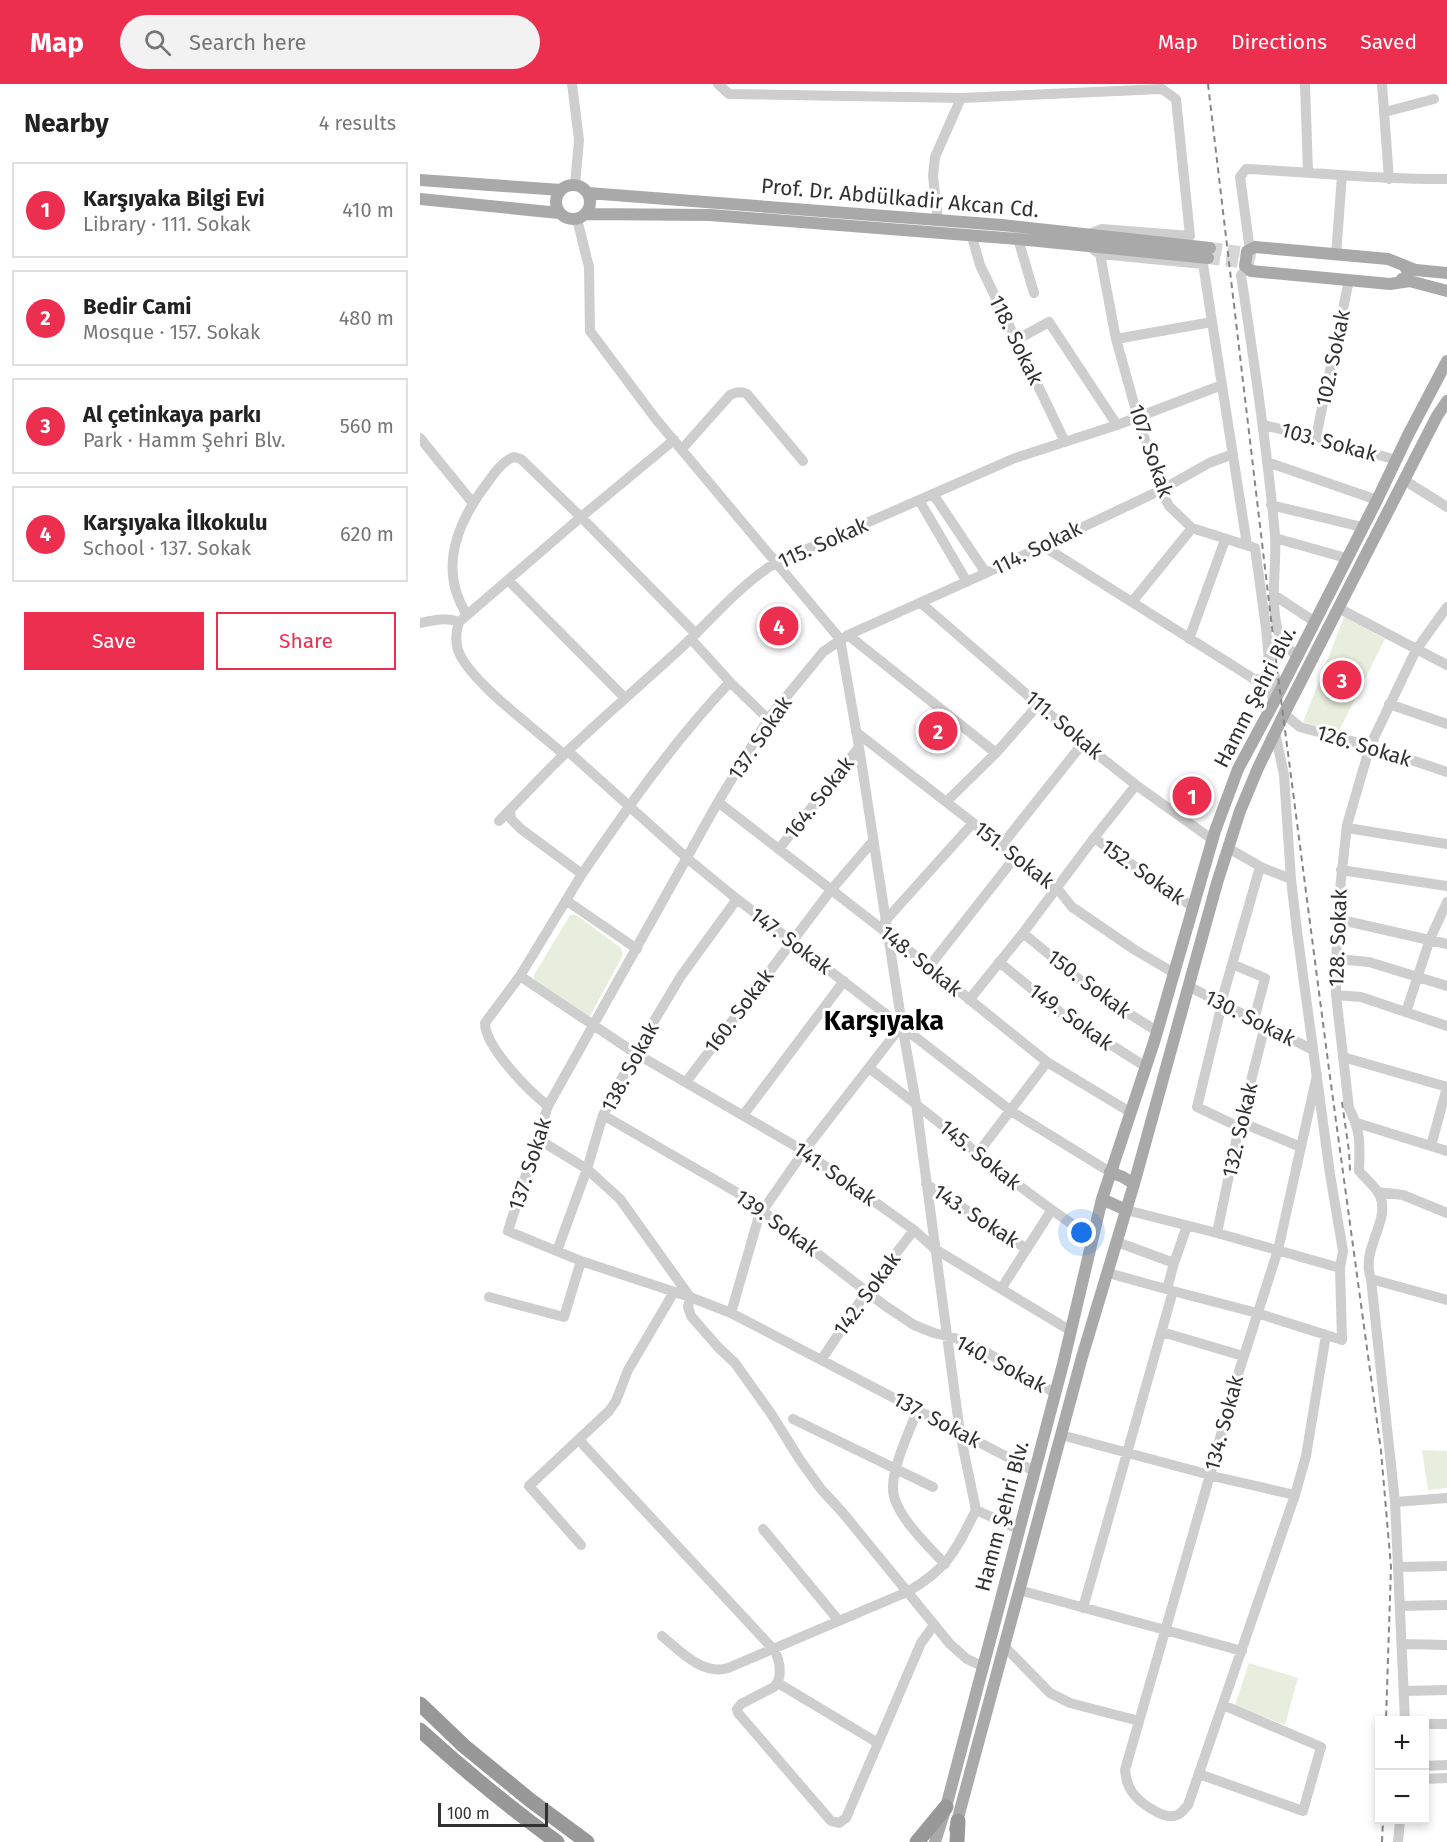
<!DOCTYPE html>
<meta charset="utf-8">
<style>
body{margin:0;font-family:"Fira Sans",sans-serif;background:#f2f2f2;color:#222}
.controls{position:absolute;right:18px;bottom:18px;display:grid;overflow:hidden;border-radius:0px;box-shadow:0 3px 9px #0003}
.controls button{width:54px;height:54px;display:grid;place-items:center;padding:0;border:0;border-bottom:2px solid #e0e0e0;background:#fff;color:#222;font:30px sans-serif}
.scale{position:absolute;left:18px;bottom:15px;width:110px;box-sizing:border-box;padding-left:6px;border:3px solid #313131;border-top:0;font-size:16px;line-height:21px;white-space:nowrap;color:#313131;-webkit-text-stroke:4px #fff;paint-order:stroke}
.you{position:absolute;left:662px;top:1149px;width:21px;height:21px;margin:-15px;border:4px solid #fff;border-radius:50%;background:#1a73e8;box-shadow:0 0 0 9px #1a73e833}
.badge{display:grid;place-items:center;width:39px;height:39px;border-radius:50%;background:#ec2e4f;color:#fff;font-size:20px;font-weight:700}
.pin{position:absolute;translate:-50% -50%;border:3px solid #fff;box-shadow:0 2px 6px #0006}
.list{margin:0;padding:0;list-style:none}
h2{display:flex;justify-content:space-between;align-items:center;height:78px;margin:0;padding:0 24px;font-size:26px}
h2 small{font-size:20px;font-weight:400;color:#767676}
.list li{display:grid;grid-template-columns:39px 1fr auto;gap:18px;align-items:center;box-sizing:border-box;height:96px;margin:0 12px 12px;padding:0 12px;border:2px solid #e0e0e0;border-radius:0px}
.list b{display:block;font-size:22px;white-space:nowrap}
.list p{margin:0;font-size:20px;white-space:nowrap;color:#767676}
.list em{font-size:20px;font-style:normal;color:#767676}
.actions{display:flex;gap:12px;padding:18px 24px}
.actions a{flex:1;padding:14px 0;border:2px solid #ec2e4f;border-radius:0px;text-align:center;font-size:21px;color:#ec2e4f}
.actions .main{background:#ec2e4f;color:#fff}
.icon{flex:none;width:33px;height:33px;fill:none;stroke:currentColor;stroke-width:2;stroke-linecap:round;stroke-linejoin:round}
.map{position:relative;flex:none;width:1027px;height:1758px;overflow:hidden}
header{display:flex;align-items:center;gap:36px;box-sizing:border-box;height:84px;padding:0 30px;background:#ec2e4f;color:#fff}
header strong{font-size:28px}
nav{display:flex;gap:33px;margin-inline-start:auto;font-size:21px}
.search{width:420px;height:54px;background:#f2f2f2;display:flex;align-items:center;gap:15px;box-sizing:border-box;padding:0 21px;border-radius:33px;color:#767676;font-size:22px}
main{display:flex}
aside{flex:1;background:#fff}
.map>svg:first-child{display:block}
.green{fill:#e8eede}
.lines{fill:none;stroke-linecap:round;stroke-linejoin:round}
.major-tunnel{stroke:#d6d6d6;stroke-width:12;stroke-dasharray:12 6;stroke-linecap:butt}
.minor{stroke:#cecece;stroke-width:10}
.major{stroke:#a9a9a9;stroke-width:12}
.highway{stroke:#989898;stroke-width:15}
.rail{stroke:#868686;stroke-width:2;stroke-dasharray:6 4.5;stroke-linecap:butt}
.labels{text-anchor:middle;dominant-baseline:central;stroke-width:6;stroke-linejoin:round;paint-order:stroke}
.street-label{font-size:21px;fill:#313131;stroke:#fff}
.district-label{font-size:27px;font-weight:bold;fill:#000;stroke:#fff}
</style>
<header>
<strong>Map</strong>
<div class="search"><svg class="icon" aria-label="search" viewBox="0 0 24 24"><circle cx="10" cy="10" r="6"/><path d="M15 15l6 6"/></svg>Search here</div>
<nav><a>Map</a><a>Directions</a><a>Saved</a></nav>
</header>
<main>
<aside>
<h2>Nearby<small>4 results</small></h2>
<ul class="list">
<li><span class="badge">1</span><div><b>Karşıyaka Bilgi Evi</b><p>Library · 111. Sokak</p></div><em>410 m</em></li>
<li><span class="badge">2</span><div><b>Bedir Cami</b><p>Mosque · 157. Sokak</p></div><em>480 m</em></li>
<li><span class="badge">3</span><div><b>Al çetinkaya parkı</b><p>Park · Hamm Şehri Blv.</p></div><em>560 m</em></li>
<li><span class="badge">4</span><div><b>Karşıyaka İlkokulu</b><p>School · 137. Sokak</p></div><em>620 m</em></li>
</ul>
<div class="actions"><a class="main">Save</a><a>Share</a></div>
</aside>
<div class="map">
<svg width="1027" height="1758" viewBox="0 0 1027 1758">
<rect width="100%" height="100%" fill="#fff"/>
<path class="green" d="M924 533 965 555 918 649 883 638Z
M150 831H156L201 864 203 871 170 932 166 933 114 895V891Z
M1002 1366 1027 1367V1404L1008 1406Z
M829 1579 878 1594 865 1641 815 1621Z"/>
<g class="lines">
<path class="major-tunnel" d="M790 164 836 170
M788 174 834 180"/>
<path class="minor" d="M152 0 159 56 155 101
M298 0 309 10 541 14 742 5 756 15 770 152 682 145 667 151
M885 0 888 88
M962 0 969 95
M965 28 1014 15
M157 135 169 183 170 247 235 334 420 555 439 663 482 941 496 1019 540 1349 556 1426 598 1445
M518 136 513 92 515 73 541 14
M552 153 560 181 645 358
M598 155 614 209
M831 164 829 159 820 93 826 85C893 88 960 96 1027 95
M674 166 680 170 783 180 827 461
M680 170 696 255 718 334 741 406 749 422 772 444 835 464 846 544 853 620
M916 171 922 91
M828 184 821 191C834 278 847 364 855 451 857 481 850 513 857 543 860 557 868 564 877 572
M696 255 792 238
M596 256 629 238 697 341
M843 341 896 353 976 376
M896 353 929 196
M0 354 52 418
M254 356 161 433 39 538C36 547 35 556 38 566 48 596 115 645 141 668L150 669 268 775 317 815 591 1027 690 1088
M262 365 310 311C316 308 321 307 327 310L383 377
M847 378 957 416
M984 396 1027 423
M513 410 566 489
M499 416 547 498
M851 421 942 443
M855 454 926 474
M623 462 834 595H857
M88 496 205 614
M854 511 895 538
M712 518 772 444
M501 519 663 659 716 701 793 756
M918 524 1027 581
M47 531C17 484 38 437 68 398 74 389 84 376 94 373L101 375 161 433 276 550
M0 539C14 536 26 533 39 538
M428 551 576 669
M271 555 310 598
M769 555 805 456
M969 620 1027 640
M864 630 880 643 950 662 1027 688
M436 648 637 804 652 823 715 866 754 889
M298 718 467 849 627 978 710 1028
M526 718 576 669 618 621
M90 726 91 735 101 745 162 790C208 723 254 657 310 598L348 635
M79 737C104 712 127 686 153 662 188 629 225 597 261 564 292 535 319 502 355 479L595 374 697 341 802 301
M927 744 1027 760
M674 754 773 823
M582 761 663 659
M808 764 843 784 871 795
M359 765 439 663
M921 786 1027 802
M147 817 217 865
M917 835 1027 860
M465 837 553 739
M603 849 677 910 737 947
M917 875 949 878 1027 902
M579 878 641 929 726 983
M812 880 845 894 834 936
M508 884 596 772
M100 892 215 969 384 1067 494 1146 515 1165 651 1247
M768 902 893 966
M916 911 941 913 1027 942
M549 916 603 849 674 754 716 701
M801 919 840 783
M802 920 777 1023 819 1043
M986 928 1010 855 1027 818
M923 973 1027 1003
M449 984C524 1040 594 1103 673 1154
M266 998 411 806 453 757
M128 1022C109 1007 65 963 65 939L100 892 162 790
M324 1030 424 897
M183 1031 323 1112 464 1221 494 1241 514 1249 535 1254 561 1265 635 1309
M820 1038 881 1063
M937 1039 1027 1067
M118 1055 167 1085 200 1115 270 1213 268 1223 271 1232 298 1263 315 1279 352 1331 380 1376 401 1405 423 1429 530 1560 547 1575 562 1582
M1011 1062 1027 1003
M558 1069 627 978
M506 1100 607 1165
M958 1108 983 1111 1027 1129
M706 1126 797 1149 920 1184
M797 1149 819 1043 845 942
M697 1158 754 1179
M137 1167 167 1085 183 1031 215 969 261 892 317 815
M688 1189 753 1207
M951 1195 1027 1216
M581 1205 631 1127
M747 1205 754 1179 767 1142
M69 1213 144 1233 161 1177
M311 1229 339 1132 343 1126 384 1067 482 941
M742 1248 823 1272
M402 1275 447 1207 494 1146
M498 1325C490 1346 472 1383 473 1405 473 1429 509 1463 525 1480
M373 1335 513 1403
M641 1351 790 1391 792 1392 875 1411 768 1721C765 1724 761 1730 757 1731 744 1737 719 1718 712 1708 707 1701 706 1694 705 1686L790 1391 814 1303 858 1166 897 991
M159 1356 355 1567C360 1578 363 1594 354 1603L321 1620 317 1625 318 1629 411 1737 419 1739 426 1734 501 1559 514 1541
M614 1387 311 1229 270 1213 161 1177 88 1147 128 1022 298 718 348 635 403 568 428 551 566 489 741 406 789 379 813 370
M875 1411 886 1372 906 1251
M975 1418 1027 1414
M343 1445 419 1537
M161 1461 109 1402 189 1327 196 1317 208 1286 254 1208
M978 1483 1027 1482
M599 1506 822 1567
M980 1522 1027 1521
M663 1524 753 1207 837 1229 922 1256 920 1184 923 1167 910 1090 877 847 871 795 864 691 855 648
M242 1552C260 1567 283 1592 308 1584L487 1508C528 1485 536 1466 556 1426
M982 1560 1027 1561
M584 1562 630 1609 650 1619 719 1637
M358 1599 458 1659
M985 1607 1027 1606
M985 1636 975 1418 951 1195C940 1165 971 1137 960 1112 957 1104 945 1094 939 1087 940 1061 941 1047 929 1024L916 911 917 833 927 741 950 662 996 566 1027 523
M1004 1640H1027
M1004 1682 1027 1681
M779 1690 883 1727 901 1663 803 1621
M1004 1695 1027 1694
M978 1758 980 1736"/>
<path class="major" d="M0 96 141 106
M136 118a17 17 0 1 1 34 0a17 17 0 1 1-34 0Z
M168 109 582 141 790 164
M0 115 139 129
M166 130 290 131 598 155 788 174
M986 185 1027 189
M982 195 1027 207
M990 197 970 200 831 187 825 182 827 167 835 163 968 175 993 185
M690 1088 703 1093 714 1100
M682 1115 706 1126
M535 1745 662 1273 714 1100 797 799 820 727 838 684 864 630 1017 332 1027 317
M515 1758 526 1723 643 1280 682 1115 735 955 795 747 818 685 853 620 957 416 988 351 1027 277"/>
<path class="highway" d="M0 1620 44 1662 110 1716 167 1758
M0 1646C44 1686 89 1723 137 1758
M497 1758 526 1723
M537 1758 538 1737"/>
<path class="rail" d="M788 0 855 569 910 993 961 1367 971 1483 966 1636
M922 1018 929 1067 930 1087
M962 1758 963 1736"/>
</g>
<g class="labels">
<g class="street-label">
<text transform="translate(480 114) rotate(5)">Prof. Dr. Abdülkadir Akcan Cd.</text>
<text transform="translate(596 256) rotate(64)">118. Sokak</text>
<text transform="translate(913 274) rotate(-78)">102. Sokak</text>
<text transform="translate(909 358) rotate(15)">103. Sokak</text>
<text transform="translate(731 367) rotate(71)">107. Sokak</text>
<text transform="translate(403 459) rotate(-24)">115. Sokak</text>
<text transform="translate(617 464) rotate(-26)">114. Sokak</text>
<text transform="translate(835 613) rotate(-63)">Hamm Şehri Blv.</text>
<text transform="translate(644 641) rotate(40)">111. Sokak</text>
<text transform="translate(340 654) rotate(-56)">137. Sokak</text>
<text transform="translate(944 662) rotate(17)">126. Sokak</text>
<text transform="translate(399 714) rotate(-52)">164. Sokak</text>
<text transform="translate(594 771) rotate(38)">151. Sokak</text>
<text transform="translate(723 788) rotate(35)">152. Sokak</text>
<text transform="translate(918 854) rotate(-88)">128. Sokak</text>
<text transform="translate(371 857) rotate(37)">147. Sokak</text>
<text transform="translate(501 877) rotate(39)">148. Sokak</text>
<text transform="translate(669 900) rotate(37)">150. Sokak</text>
<text transform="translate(319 927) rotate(-53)">160. Sokak</text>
<text transform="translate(651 933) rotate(36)">149. Sokak</text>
<text transform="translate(830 934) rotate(27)">130. Sokak</text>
<text transform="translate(210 983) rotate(-62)">138. Sokak</text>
<text transform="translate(820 1046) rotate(-77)">132. Sokak</text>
<text transform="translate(560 1071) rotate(39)">145. Sokak</text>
<text transform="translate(110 1080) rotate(-72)">137. Sokak</text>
<text transform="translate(415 1090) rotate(35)">141. Sokak</text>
<text transform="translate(556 1132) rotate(33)">143. Sokak</text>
<text transform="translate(357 1139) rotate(36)">139. Sokak</text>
<text transform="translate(447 1210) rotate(-54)">142. Sokak</text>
<text transform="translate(581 1280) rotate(28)">140. Sokak</text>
<text transform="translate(517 1336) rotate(28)">137. Sokak</text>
<text transform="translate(804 1339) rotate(-75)">134. Sokak</text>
<text transform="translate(582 1432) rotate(-75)">Hamm Şehri Blv.</text>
</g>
<g class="district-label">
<text x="464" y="937">Karşıyaka</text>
</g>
</g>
</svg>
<div class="controls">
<button>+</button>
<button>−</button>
</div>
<div class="scale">100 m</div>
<div class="you"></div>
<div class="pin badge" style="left:772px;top:712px">1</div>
<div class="pin badge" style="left:518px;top:647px">2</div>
<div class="pin badge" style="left:922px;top:596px">3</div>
<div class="pin badge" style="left:359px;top:542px">4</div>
</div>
</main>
